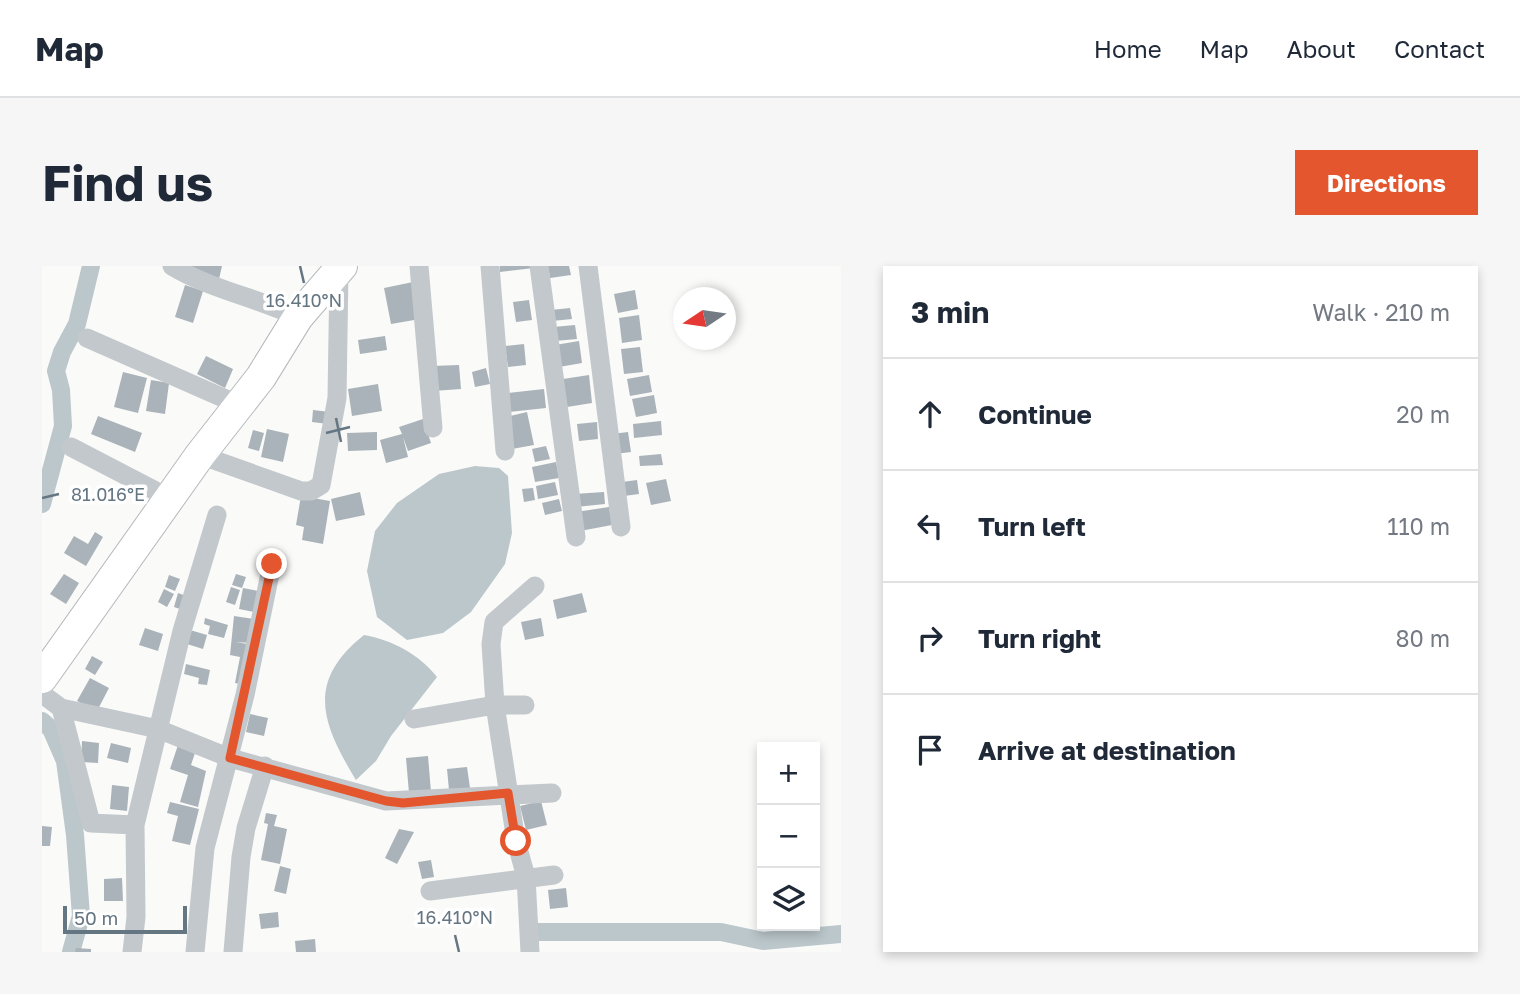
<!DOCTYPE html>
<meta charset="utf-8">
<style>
body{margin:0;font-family:"Golos Text",sans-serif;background:#f6f6f7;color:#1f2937}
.controls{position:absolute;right:21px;bottom:21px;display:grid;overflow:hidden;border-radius:0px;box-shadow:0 4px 10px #0003}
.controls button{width:63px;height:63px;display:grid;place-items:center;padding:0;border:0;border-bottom:2px solid #e0e1e3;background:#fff;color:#1f2937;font:35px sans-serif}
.compass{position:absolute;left:631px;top:21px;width:63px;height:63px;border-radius:50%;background:#fff;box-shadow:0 4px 10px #0003;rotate:257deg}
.scale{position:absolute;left:21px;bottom:18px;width:124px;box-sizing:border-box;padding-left:7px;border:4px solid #657683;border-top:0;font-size:19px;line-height:24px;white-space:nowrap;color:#657683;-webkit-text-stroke:5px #fff;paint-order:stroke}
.stop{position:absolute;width:21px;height:21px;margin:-16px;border:5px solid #e4572e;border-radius:50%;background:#fff}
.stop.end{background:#e4572e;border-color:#fff;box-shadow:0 2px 7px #0008}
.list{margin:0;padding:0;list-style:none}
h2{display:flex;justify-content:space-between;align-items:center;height:91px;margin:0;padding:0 28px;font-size:30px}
h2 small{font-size:23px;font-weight:400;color:#747a83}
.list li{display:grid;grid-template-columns:46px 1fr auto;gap:21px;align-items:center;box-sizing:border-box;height:112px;padding:0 28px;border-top:2px solid #e0e1e3}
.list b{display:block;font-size:26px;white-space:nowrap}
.list em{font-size:23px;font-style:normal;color:#747a83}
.icon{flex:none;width:38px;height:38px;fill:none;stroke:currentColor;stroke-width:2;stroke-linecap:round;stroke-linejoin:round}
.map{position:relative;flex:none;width:799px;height:686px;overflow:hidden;border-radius:0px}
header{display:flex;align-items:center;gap:42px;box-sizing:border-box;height:98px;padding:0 35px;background:#fff;border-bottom:2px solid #e0e1e3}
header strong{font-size:33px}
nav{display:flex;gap:38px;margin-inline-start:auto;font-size:24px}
.intro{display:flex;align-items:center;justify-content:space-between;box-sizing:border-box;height:168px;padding:0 42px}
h1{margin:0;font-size:49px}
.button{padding:18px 32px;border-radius:0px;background:#e4572e;color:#fff;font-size:24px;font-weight:700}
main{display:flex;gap:42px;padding:0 42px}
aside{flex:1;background:#fff;border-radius:0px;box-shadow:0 4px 10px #0003}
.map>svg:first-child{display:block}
.water{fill:#bbc7cb}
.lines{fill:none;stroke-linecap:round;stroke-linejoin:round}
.canal{stroke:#bbc7cb;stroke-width:18}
.building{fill:#aab3b9}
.highway-casing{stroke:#b4b9bd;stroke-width:32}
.minor{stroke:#c3c8cc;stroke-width:19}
.highway{stroke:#fff;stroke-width:30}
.route{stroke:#e4572e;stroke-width:9}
.ticks{fill:none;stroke:#657683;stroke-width:2.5}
.ticks-label{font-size:18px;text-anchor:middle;fill:#657683;stroke:#fff;stroke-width:7;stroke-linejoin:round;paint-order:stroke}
</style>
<header>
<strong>Map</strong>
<nav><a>Home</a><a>Map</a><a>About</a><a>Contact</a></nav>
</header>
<div class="intro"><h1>Find us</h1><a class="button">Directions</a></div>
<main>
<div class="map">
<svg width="799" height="686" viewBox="0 0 799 686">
<rect width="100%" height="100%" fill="#fafaf8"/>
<path class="water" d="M433 200 457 202 466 210 470 267 463 298 429 346 401 367 365 374 335 351 325 305 333 265 355 237 397 208Z
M322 369C350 374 377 388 395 411L349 470 334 495 314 514C280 458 263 416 322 369Z"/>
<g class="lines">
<path class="canal" d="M0 238 21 160 19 124 14 105 20 86 35 58 49 0
M0 455 9 463 23 495 33 569 39 650 29 686
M495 666H679L721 675 799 668"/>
</g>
<path class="building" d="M148 0H180L177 13Z
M458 0H492V2L458 6Z
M506 0H527L529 9 508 12Z
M371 16 378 53 349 58 342 22Z
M143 19 161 25 151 57 133 51Z
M593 24 596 43 576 47 572 28Z
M487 34 490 54 474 56 471 36Z
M528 42 530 53 510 55 509 44Z
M597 49 600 74 580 77 577 52Z
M533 59 535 73 513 75 511 61Z
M343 70 345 84 318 88 316 74Z
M537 75 540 97 517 101 513 79Z
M482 78 484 99 466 101 463 80Z
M598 81 601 106 582 108 579 83Z
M164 90 191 103 183 122 155 108Z
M417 99 419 123 391 125 390 100Z
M444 102 448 118 433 121 430 106Z
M81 106 105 112 96 147 72 141Z
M547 109 550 137 525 141 521 113Z
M607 109 610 126 588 130 585 113Z
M109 114 127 117 123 148 104 145Z
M336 118 340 145 310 150 306 123Z
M502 123 504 142 467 146 465 127Z
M612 129 615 147 594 151 590 133Z
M271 144 288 146 286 158 270 156Z
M485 146 492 179 470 183 464 151Z
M56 150 100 167 93 186 49 168Z
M381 153 389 177 366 185 361 171 366 191 344 197 338 174 360 168 357 161Z
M619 155 620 169 592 172 591 158Z
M555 156 556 173 537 175 535 158Z
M225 163 247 168 241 196 219 191Z
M211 164 222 167 217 185 206 182Z
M335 166V184L306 185 305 167Z
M586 166 589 186 573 188 570 168Z
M504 180 508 193 493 196 490 183Z
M619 188 621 199 598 200 597 190Z
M514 196 517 212 493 216 490 201Z
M624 213 629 235 609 239 604 217Z
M595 214 597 228 582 230 580 216Z
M513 216 516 229 496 233 494 220Z
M491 222 493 234 482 236 480 223Z
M318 226 323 249 294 255 289 233Z
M562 226 563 238 534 241 532 228Z
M259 230 288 235 281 278 260 274 262 261 254 259Z
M517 233 520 245 503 249 500 237Z
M567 241 570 259 538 265 534 246Z
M53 266 61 271 44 300 22 287 32 270 46 278Z
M22 308 37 317 24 338 8 328Z
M194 308 204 311 200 322 190 319Z
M127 309 138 313 133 325 123 321Z
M189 321 198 324 193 339 184 336Z
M201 322 216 325 212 346 197 343Z
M122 323 132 328 125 341 116 336Z
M136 327 144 330 141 344 132 341Z
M540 327 545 346 515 353 511 334Z
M192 350 212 353 208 377 194 376 211 379 203 419 193 417 198 391 188 389Z
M163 352 186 359 182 372 166 368 168 360 162 358Z
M499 352 502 370 483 374 479 356Z
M103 362 121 368 116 385 97 379Z
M148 364 165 369 161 383 145 378Z
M50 390 61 396 53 409 43 403Z
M144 398 168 404 165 419 156 418 157 412 142 408Z
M48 412 67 422 55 445 35 435Z
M208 448 226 452 222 470 204 466Z
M40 475 57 477 56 497 39 496Z
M69 477 89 482 86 497 65 492Z
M136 479 155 481 149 499 164 505 156 541 138 536 146 509 128 503Z
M386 490 389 526 367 527 364 492Z
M425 501 428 522 407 524 405 503Z
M70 519 87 521 85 545 68 543Z
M499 535 505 559 484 564 478 540Z
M128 536 157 543 148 579 130 575 136 550 125 547Z
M224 547 235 549 232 560 245 563 238 598 219 594 226 558 222 557Z
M0 560 10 561 8 580H0Z
M357 563 372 566 355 598 343 592Z
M389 594 392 611 380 613 376 596Z
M238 600 249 603 244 628 232 625Z
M80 612 81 635H62V613Z
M524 622 526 641 508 643 506 624Z
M236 646 237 661 219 663 217 648Z
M273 673 274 686H254L253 675Z
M34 682 49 683V686H33Z"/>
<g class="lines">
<g class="highway-casing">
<path id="highway" d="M0 412 158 189 219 111 256 51 300 0"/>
</g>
<path class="minor" d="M130 0C168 23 215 32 256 51
M377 0 391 162
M448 0 463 185
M497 0 534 271
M546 0 579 261
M45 72 195 138
M29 181 127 232
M158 189 259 225H269L279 219 295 132 297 5
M0 428 19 442 116 463 188 492 344 535 510 527
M19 442 49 557 93 559
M372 453 453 439H483
M388 625 512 609
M90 686 94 651 93 559 140 365 175 249
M153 686 163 582 203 429 230 298
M191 686 199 591 204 562 223 500
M488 686 484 611 474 575 453 439 449 378 452 356 493 320"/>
<use href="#highway" class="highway"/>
</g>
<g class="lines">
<path class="route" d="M230 298 188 492 344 535 361 537 466 527 474 575"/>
</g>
<path class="ticks" d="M258 0 262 17M294 152 299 176M284 167 308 161M0 232 17 228M413 669 417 686"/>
<g class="ticks-label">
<text x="262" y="41">16.410°N</text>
<text x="66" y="235">81.016°E</text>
<text x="413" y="658">16.410°N</text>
</g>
</svg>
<div class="controls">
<button>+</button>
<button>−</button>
<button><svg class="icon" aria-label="layers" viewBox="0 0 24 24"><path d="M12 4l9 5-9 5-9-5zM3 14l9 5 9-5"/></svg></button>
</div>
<svg class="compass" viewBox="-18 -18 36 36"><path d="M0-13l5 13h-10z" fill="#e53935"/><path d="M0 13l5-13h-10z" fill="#747a83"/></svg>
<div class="scale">50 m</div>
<div class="stop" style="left:474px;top:575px"></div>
<div class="stop end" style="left:230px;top:298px"></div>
</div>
<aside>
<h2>3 min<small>Walk · 210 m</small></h2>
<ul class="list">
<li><svg class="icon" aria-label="ahead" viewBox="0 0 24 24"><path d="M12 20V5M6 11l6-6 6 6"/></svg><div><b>Continue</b></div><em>20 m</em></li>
<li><svg class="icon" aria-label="left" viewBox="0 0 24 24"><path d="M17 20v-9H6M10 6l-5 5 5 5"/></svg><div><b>Turn left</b></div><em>110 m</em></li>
<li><svg class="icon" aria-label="right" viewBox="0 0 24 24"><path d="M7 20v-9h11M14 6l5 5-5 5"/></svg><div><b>Turn right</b></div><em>80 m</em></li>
<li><svg class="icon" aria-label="arrive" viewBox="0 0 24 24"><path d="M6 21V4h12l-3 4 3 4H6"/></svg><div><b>Arrive at destination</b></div></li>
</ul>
</aside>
</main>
